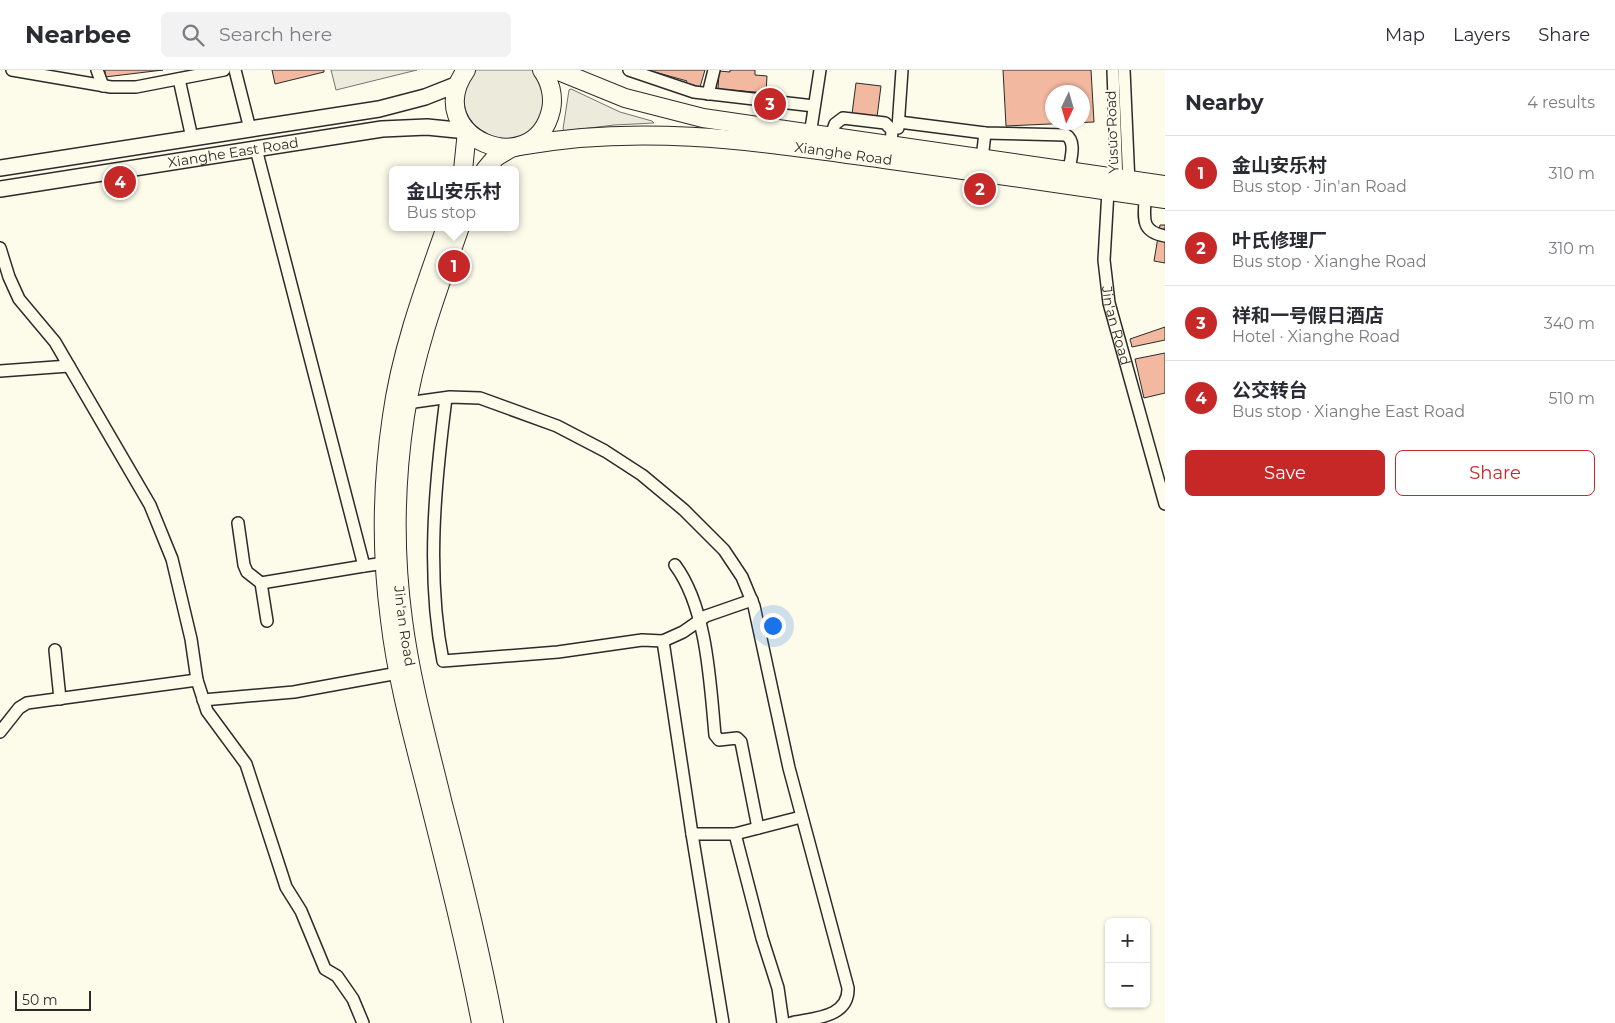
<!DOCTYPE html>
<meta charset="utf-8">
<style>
body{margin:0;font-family:Montserrat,"Noto Sans SC",sans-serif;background:#f2f2f3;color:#2b2b33}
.controls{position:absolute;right:15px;bottom:15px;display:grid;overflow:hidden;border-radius:8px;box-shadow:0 1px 4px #0004}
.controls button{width:45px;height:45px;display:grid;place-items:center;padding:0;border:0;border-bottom:1px solid #e1e1e2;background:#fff;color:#2b2b33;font:25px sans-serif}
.compass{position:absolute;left:1045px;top:15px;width:45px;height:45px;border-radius:50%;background:#fff;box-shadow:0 1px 4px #0004;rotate:185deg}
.scale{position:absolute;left:15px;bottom:12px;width:76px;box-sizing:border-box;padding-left:5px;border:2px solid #2b2b2b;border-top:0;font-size:14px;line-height:18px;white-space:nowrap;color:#2b2b2b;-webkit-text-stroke:4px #fdfbea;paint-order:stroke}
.you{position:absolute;left:772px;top:555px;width:18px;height:18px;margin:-12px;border:4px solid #fff;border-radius:50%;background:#1a73e8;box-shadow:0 0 0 8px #1a73e833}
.badge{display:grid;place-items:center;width:32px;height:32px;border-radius:50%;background:#c62828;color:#fff;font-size:16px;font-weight:700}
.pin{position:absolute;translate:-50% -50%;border:2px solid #fff;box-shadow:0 1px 5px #0006}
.popup{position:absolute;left:389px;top:96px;width:130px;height:65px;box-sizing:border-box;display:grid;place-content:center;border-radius:8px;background:#fff;filter:drop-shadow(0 1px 4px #0005);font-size:16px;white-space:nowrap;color:#7c7c81}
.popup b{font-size:19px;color:#2b2b33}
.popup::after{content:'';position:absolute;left:50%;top:100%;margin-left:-10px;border:10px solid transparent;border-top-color:#fff}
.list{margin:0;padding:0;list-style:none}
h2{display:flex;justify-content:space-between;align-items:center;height:65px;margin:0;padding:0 20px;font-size:21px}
h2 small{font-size:16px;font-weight:400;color:#7c7c81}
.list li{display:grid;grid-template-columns:32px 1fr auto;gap:15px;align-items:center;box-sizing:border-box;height:75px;padding:0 20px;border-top:1px solid #e1e1e2}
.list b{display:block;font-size:19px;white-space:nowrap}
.list p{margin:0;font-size:16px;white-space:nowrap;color:#7c7c81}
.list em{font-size:16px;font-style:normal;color:#7c7c81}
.actions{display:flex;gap:10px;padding:15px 20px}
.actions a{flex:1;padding:11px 0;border:1px solid #c62828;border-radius:8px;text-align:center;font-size:18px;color:#c62828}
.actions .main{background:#c62828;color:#fff}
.icon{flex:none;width:28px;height:28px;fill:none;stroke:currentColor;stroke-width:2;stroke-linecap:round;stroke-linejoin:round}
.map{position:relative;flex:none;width:1165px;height:953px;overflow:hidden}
header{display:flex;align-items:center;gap:30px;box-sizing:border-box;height:70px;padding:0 25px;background:#fff;border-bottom:1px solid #e1e1e2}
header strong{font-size:24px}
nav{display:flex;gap:28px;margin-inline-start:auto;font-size:18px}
.search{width:350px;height:45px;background:#f2f2f3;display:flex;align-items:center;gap:12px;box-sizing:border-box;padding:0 18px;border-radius:8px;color:#7c7c81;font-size:19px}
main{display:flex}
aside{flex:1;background:#fff}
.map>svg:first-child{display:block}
.green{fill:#ecebdb;stroke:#74746e}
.building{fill:#f2b8a0;stroke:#2b2b2b;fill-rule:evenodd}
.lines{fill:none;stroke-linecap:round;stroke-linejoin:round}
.minor-casing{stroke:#2b2b2b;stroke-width:14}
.major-casing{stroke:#2b2b2b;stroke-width:18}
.highway-casing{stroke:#2b2b2b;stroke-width:20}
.minor{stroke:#fdfbea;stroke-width:11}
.major{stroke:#fdfbea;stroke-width:15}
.highway{stroke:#fdfbea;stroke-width:18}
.labels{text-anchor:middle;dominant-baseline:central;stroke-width:4;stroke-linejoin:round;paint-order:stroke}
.street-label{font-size:14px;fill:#2b2b2b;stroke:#fdfbea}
</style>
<header>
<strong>Nearbee</strong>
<div class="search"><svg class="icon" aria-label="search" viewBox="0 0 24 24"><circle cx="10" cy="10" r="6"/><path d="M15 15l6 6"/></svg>Search here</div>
<nav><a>Map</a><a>Layers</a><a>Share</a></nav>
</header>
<main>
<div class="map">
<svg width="1165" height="953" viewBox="0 0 1165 953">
<rect width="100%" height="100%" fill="#fdfbea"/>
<path class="green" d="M331 0H417L336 20Z
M476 0H533C542 11 545 21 543 36 534 102 429 58 476 0Z
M571 19 620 42 652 51 654 53 614 55 565 61 563 59 569 20Z"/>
<path class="building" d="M105 0H163L105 7Z
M272 0H324V2L275 14Z
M642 0H705L700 17 686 13 687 11 655 2 654 5Z
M730 0H755V5L767 6 766 23 718 19 719 1 730 2Z
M1003 0H1091L1094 52 1006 56ZM1052 22H1082V52H1052Z
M856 13 881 16 877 47 852 44Z
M1160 155H1165V193L1154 191Z
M1165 257V270L1132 277 1130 269Z
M1165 283V323L1144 328 1135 289Z"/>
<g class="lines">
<g class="minor-casing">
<g id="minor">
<path d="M12 0 111 17H136L224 0"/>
<path d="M97 0 103 16"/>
<path d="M235 0 250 59"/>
<path d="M629 0 694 22 814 36"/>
<path d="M1113 0 1117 113"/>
<path d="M1124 0 1129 114"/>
<path d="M179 9 192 68"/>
<path d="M708 24 714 0"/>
<path d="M899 52 985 63 1066 65C1077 72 1070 90 1069 101"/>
<path d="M898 58 902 0"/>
<path d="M810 65 820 0"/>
<path d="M830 68 835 54 843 48 885 53 892 60 891 76"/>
<path d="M256 79 364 496 385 493"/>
<path d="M982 89 985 63"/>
<path id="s1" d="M1108 121 1104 190 1109 233 1165 434"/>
<path d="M1145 126C1145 147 1139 161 1165 166"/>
<path d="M0 178 9 207 19 229 55 272 150 435 172 489 191 569 197 610 207 641 246 694 286 817 301 841 325 899 337 906 353 929 363 953"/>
<path d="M0 301 69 296"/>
<path d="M446 328C435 414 426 505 443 591L558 582 642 570 663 571 683 562 706 546 752 530"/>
<path d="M407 333 450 327 480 328 557 356 605 381 642 405 684 440 724 480 742 507 754 536 789 698 848 918C849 948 813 948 791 953"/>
<path d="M238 453 244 495 247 502 261 513 267 551"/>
<path d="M675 495C707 538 710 612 715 665L719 670 737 668 741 672 758 758"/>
<path d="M261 513 364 496"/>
<path d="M663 571 692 764 723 953"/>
<path d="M55 580 60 629"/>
<path d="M203 630 294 622 398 603"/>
<path d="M0 662 19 638 27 633 197 610"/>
<path d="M692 764H735L801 747"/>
<path d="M735 764 762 868 778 918 783 953"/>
</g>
</g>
<g class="major-casing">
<g id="major">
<path d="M0 98 379 39 425 27 458 14"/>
<path id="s2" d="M0 119 382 59 427 57 467 61"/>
</g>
</g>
<g class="highway-casing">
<g id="highway">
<path d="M466 0C419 67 534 114 551 40 554 26 550 11 542 0"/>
<path d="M556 0 625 28 703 48 1165 115"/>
<path id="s3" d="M520 76C644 53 761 72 884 89 978 102 1071 115 1165 129"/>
<path d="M463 100 467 61"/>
<path d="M485 100 496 87 511 78"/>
<path d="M446 157C424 219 401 281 392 346 382 413 381 483 390 550 397 610 413 667 428 726 447 801 466 876 481 953"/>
<path id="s4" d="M460 157C438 219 415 280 405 346 395 412 394 483 403 550 411 612 428 672 443 734 462 806 480 879 494 953"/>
</g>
</g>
<use href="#minor" class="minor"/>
<use href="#major" class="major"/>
<use href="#highway" class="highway"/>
</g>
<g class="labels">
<g class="street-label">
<text transform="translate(1112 62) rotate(-92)">Yusuo Road</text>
<text stroke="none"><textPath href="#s2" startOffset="236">Xianghe East Road</textPath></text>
<text stroke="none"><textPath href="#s3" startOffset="325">Xianghe Road</textPath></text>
<text stroke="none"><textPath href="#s1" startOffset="136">Jin'an Road</textPath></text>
<text stroke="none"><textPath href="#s4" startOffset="408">Jin'an Road</textPath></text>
</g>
</g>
</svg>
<div class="controls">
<button>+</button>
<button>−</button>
</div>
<svg class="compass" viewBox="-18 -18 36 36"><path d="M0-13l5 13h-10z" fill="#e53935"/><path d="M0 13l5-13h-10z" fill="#7c7c81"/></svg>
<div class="scale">50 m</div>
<div class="you"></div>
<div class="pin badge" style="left:454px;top:196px">1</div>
<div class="popup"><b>金山安乐村</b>Bus stop</div>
<div class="pin badge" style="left:980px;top:119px">2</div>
<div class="pin badge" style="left:770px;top:34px">3</div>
<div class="pin badge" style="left:120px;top:112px">4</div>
</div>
<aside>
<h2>Nearby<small>4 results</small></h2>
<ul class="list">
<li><span class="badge">1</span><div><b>金山安乐村</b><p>Bus stop · Jin'an Road</p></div><em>310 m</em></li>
<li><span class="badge">2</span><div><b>叶氏修理厂</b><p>Bus stop · Xianghe Road</p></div><em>310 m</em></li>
<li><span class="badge">3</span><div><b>祥和一号假日酒店</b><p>Hotel · Xianghe Road</p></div><em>340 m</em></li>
<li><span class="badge">4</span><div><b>公交转台</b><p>Bus stop · Xianghe East Road</p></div><em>510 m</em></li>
</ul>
<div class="actions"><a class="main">Save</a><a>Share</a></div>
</aside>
</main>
